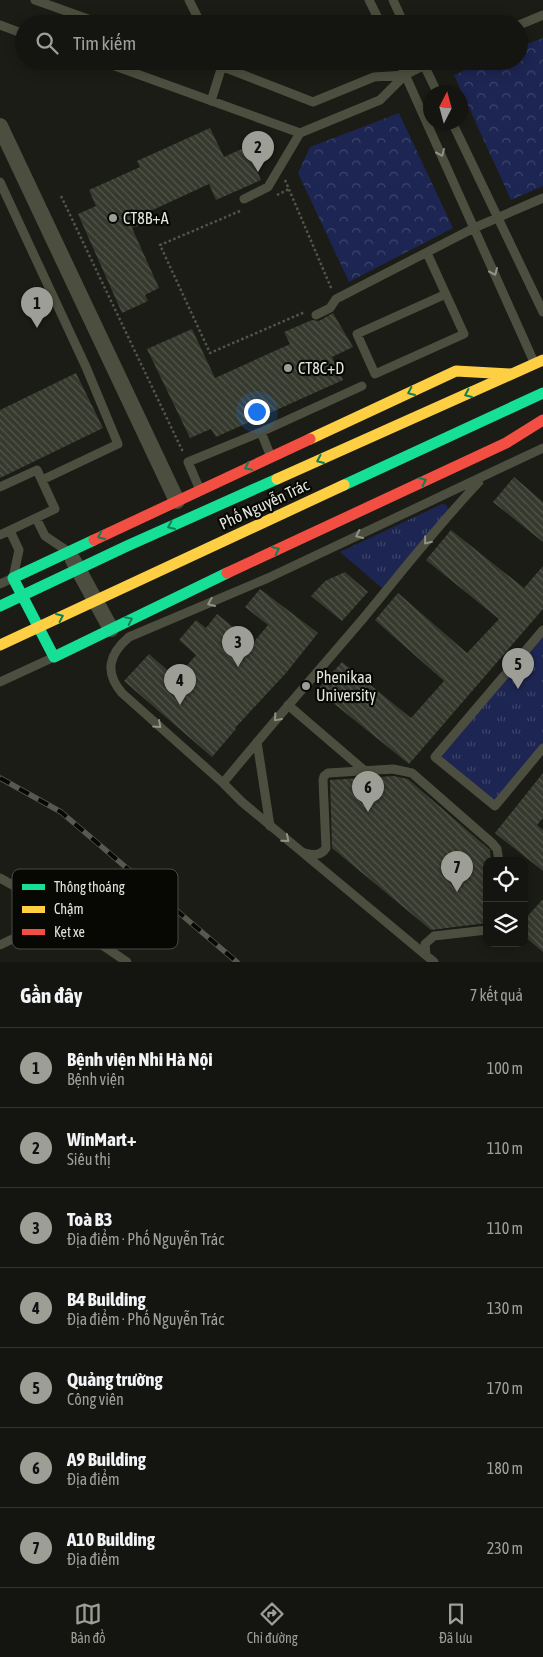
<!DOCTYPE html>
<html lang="vi">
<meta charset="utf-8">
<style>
body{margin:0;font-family:"Asap Condensed",sans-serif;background:#21221e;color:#f1f3f6}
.controls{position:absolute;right:15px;bottom:15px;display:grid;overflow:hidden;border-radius:10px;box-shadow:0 2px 12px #0003}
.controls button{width:45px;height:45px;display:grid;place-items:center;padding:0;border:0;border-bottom:1px solid #333430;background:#141510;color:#f1f3f6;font:25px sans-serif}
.compass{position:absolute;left:423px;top:85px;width:45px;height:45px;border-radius:50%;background:#141510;box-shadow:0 2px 12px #0003;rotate:6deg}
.you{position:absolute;left:256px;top:411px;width:18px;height:18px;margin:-12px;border:4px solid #fff;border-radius:50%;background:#1a73e8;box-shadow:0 0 0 8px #1a73e833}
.badge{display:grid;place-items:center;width:32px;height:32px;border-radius:50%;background:#9d9f97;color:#111;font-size:16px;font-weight:700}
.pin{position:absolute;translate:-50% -41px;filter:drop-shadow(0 1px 2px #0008)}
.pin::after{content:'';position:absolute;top:26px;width:18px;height:15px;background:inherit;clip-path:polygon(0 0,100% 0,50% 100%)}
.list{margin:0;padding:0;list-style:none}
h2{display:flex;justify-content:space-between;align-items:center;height:65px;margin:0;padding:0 20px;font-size:21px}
h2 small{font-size:16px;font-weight:400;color:#9d9f9f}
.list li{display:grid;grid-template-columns:32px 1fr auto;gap:15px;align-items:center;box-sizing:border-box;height:80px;padding:0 20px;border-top:1px solid #333430}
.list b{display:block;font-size:19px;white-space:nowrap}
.list p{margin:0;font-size:16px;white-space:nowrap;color:#9d9f9f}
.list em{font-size:16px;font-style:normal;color:#9d9f9f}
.icon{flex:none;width:28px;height:28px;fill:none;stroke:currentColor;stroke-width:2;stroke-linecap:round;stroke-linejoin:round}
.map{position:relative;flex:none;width:543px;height:962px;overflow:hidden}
.search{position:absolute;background:#141510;box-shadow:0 2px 12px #0003;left:15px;right:15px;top:15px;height:55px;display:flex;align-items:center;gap:12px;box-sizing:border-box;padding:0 18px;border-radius:28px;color:#9d9f9f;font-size:19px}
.sheet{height:625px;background:#141510}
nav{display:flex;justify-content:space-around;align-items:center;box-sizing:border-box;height:70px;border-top:1px solid #333430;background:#141510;font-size:14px;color:#9d9f9f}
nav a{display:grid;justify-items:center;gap:2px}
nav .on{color:#9d9f97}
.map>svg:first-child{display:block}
.grass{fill:url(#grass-tufts)}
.forest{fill:url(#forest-crowns)}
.building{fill:url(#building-back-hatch)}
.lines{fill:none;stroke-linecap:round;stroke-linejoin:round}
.path{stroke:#525549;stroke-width:2.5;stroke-dasharray:2.5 2.5;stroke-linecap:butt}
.lane{stroke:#4c4f3f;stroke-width:9}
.street{stroke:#4c4f3f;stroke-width:16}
.fast{stroke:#16e098;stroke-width:11}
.slow{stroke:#ffcf43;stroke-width:11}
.jam{stroke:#f24e42;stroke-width:11}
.rail-casing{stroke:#56594d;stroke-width:5.5}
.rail{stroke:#070804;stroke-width:4;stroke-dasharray:11;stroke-linecap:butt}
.oneway{stroke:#909386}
.oneway2{stroke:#0f7f55}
.poi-dot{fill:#9d9f97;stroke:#070804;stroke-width:2}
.labels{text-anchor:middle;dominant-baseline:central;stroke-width:4.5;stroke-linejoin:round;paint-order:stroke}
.poi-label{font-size:16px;fill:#e3e6dd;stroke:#070804;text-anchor:start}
.street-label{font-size:16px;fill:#e3e6dd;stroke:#070804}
.key{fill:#070804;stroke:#494b45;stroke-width:1}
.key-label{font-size:14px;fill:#e3e6dd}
</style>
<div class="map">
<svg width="543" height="962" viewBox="0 0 543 962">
<defs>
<pattern id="grass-tufts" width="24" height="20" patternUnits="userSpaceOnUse" patternTransform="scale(1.25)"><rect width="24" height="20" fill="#1d2552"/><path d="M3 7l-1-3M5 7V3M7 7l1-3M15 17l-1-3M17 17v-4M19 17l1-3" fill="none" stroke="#3e456a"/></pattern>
<pattern id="forest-crowns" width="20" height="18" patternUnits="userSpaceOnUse" patternTransform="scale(1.25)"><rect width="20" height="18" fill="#1d2552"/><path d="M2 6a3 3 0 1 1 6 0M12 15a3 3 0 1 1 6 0" fill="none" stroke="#3e456a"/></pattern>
<pattern id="building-back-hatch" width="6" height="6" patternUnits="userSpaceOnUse" patternTransform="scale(1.25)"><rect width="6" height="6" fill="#36392d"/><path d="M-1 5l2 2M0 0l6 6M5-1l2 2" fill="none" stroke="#53564b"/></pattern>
</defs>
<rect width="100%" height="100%" fill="#1a1c15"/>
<path class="grass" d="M442 504 447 505 448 510 382 588 340 552Z
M543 630V748L495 806 435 757Z"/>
<path class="forest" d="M543 38V186L511 200 454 75 486 61H519V47Z
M399 113 453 228 349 282 298 173 310 147Z"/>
<path class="building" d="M210 128 224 157 246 147 261 180 216 200 209 184 144 214 148 222 132 228 159 288 145 295 148 301 122 313 78 214 96 206 89 190 140 167 137 161Z
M333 313 353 347 332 357 343 380 216 437 211 429 190 438 147 349 192 329 215 378 290 344 284 332 312 320 319 321Z
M76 373 103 428 0 478V410Z
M514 477 543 502V542L493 502Z
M451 530 524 588 543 566V609L409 764 317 690 342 662 411 718 444 681 375 620 398 593 467 653 499 619 426 560Z
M345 572 368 592 342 621 311 596 325 581Z
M260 589 318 633 286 673 235 728 236 729 212 757 124 681 149 654 176 678 196 655 179 640 196 620 206 628 217 614 253 643 268 625 245 607Z
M543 773V818L537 825 543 830V871L495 833Z
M394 776 408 779 490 850 491 861H487V923L431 930 332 848 330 780Z
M543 899V952L524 936V920Z"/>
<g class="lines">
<path class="path" d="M285 180 332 290
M277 195 289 189
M61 196 183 452
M240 211 160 245 210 353 305 312"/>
<path class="lane" d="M35 0 102 24
M189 0 201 24
M369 0 381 24
M393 0 404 24
M0 25 24 34
M519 25 543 15
M101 61 300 133
M208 61 313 102 374 77 405 75
M399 61 534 362
M422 61 437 92
M211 101 222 66 220 61
M452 122 543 312
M0 182 86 367 118 444 42 480
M244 199 268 187 300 133 380 100 405 75 433 61
M427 253 464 334 375 374 357 334 446 294
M316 315 330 308 336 299 474 228 543 198
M261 432 271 457
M0 487 37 470 55 509 0 535
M200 490 188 462 261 432 362 386
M36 518 45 536 66 550
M0 584 13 578 19 550 10 531
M543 630 435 757 495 806 543 748
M0 682 52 658
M288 705 365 771
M257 742 270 826
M223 783C268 728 315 675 361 621 400 574 437 526 479 482
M305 853C313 855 321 856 326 848L323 780 324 776 328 773 393 769 412 773 492 843 497 849 499 861
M0 878 23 891 127 962
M0 945 60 916
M426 955 425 944 434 936 487 930
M434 962 242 802 223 783 122 693C104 672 109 654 129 637L268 578 543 448"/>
<path class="street" d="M0 126 177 501
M73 560 111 629"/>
<path class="fast" d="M344 485 543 393
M94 540 13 578 54 657 227 573
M0 606 127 546 277 479"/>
<path class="slow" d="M310 439 456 371 512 374
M277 479 543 360
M0 645 344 485"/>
<path class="jam" d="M94 540 310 439
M227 573 506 443 543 420"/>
<g class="rail-casing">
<path id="rail" d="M0 778 61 812 237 962"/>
</g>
<use href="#rail" class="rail"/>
</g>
<defs><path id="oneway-chevron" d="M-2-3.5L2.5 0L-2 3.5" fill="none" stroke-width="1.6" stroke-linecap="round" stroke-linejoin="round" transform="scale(1.25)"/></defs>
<g class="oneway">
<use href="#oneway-chevron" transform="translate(441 153) rotate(66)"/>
<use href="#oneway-chevron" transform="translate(494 272) rotate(66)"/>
<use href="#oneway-chevron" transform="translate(359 535) rotate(155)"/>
<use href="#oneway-chevron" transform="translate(427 541) rotate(129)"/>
<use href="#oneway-chevron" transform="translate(211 603) rotate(157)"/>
<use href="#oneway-chevron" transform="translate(277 718) rotate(131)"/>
<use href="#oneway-chevron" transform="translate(158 725) rotate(42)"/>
<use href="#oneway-chevron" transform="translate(286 839) rotate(40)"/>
</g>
<g class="oneway2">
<use href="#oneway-chevron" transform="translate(411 392) rotate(155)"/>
<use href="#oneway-chevron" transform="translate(468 394) rotate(156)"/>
<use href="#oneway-chevron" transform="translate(320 460) rotate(156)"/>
<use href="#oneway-chevron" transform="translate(248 467) rotate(154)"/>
<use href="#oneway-chevron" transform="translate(423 481) rotate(-25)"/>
<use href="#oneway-chevron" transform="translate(171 526) rotate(156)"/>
<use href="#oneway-chevron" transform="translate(101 536) rotate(155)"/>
<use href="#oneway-chevron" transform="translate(276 550) rotate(-25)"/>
<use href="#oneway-chevron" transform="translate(60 617) rotate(-25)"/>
<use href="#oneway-chevron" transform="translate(129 620) rotate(-26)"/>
</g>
<g class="poi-dot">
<circle cx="113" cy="218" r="5"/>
<circle cx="288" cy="368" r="5"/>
<circle cx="306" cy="686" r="5"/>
</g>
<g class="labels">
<g class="poi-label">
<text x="123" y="218">CT8B+A</text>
<text x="298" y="368">CT8C+D</text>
<text x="316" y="677">Phenikaa<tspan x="316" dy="18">University</tspan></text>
</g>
<g class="street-label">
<text transform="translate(264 504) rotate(-25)">Phố Nguyễn Trác</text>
</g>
</g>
<rect x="12" y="869" width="166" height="80" rx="8" class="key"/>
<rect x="22" y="884" width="23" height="6" fill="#16e098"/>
<rect x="22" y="906" width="23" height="7" fill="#ffcf43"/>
<rect x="22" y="929" width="23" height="6" fill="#f24e42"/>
<g class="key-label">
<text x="54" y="892">Thông thoáng</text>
<text x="54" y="914">Chậm</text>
<text x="54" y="937">Kẹt xe</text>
</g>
</svg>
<div class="controls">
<button><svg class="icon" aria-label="locate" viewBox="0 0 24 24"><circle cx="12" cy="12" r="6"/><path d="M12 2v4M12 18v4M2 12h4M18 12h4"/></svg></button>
<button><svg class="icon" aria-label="layers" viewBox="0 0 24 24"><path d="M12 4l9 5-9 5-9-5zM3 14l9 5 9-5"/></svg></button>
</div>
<svg class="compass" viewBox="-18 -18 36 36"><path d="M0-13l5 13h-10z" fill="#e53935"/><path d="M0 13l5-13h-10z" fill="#9d9f9f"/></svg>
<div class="you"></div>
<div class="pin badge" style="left:37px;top:328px">1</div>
<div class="pin badge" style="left:258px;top:172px">2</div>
<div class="pin badge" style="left:238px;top:667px">3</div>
<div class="pin badge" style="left:180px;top:705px">4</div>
<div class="pin badge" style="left:518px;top:689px">5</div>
<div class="pin badge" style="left:368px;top:812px">6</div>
<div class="pin badge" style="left:457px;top:892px">7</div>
<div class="search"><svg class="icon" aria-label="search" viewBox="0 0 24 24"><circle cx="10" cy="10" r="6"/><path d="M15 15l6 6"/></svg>Tìm kiếm</div>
</div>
<section class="sheet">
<h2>Gần đây<small>7 kết quả</small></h2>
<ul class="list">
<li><span class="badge">1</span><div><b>Bệnh viện Nhi Hà Nội</b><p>Bệnh viện</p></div><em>100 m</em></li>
<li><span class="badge">2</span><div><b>WinMart+</b><p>Siêu thị</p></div><em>110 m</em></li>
<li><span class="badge">3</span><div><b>Toà B3</b><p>Địa điểm · Phố Nguyễn Trác</p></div><em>110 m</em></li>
<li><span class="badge">4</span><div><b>B4 Building</b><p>Địa điểm · Phố Nguyễn Trác</p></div><em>130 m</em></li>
<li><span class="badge">5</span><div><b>Quảng trường</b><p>Công viên</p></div><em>170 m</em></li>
<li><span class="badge">6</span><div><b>A9 Building</b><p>Địa điểm</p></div><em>180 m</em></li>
<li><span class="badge">7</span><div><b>A10 Building</b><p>Địa điểm</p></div><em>230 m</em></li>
</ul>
</section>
<nav>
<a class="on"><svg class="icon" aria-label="map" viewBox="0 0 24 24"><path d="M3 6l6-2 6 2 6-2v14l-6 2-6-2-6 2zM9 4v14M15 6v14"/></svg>Bản đồ</a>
<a><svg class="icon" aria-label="directions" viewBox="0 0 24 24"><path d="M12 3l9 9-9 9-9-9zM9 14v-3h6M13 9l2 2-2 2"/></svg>Chỉ đường</a>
<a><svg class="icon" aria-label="saved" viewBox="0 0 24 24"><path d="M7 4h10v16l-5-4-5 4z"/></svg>Đã lưu</a>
</nav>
